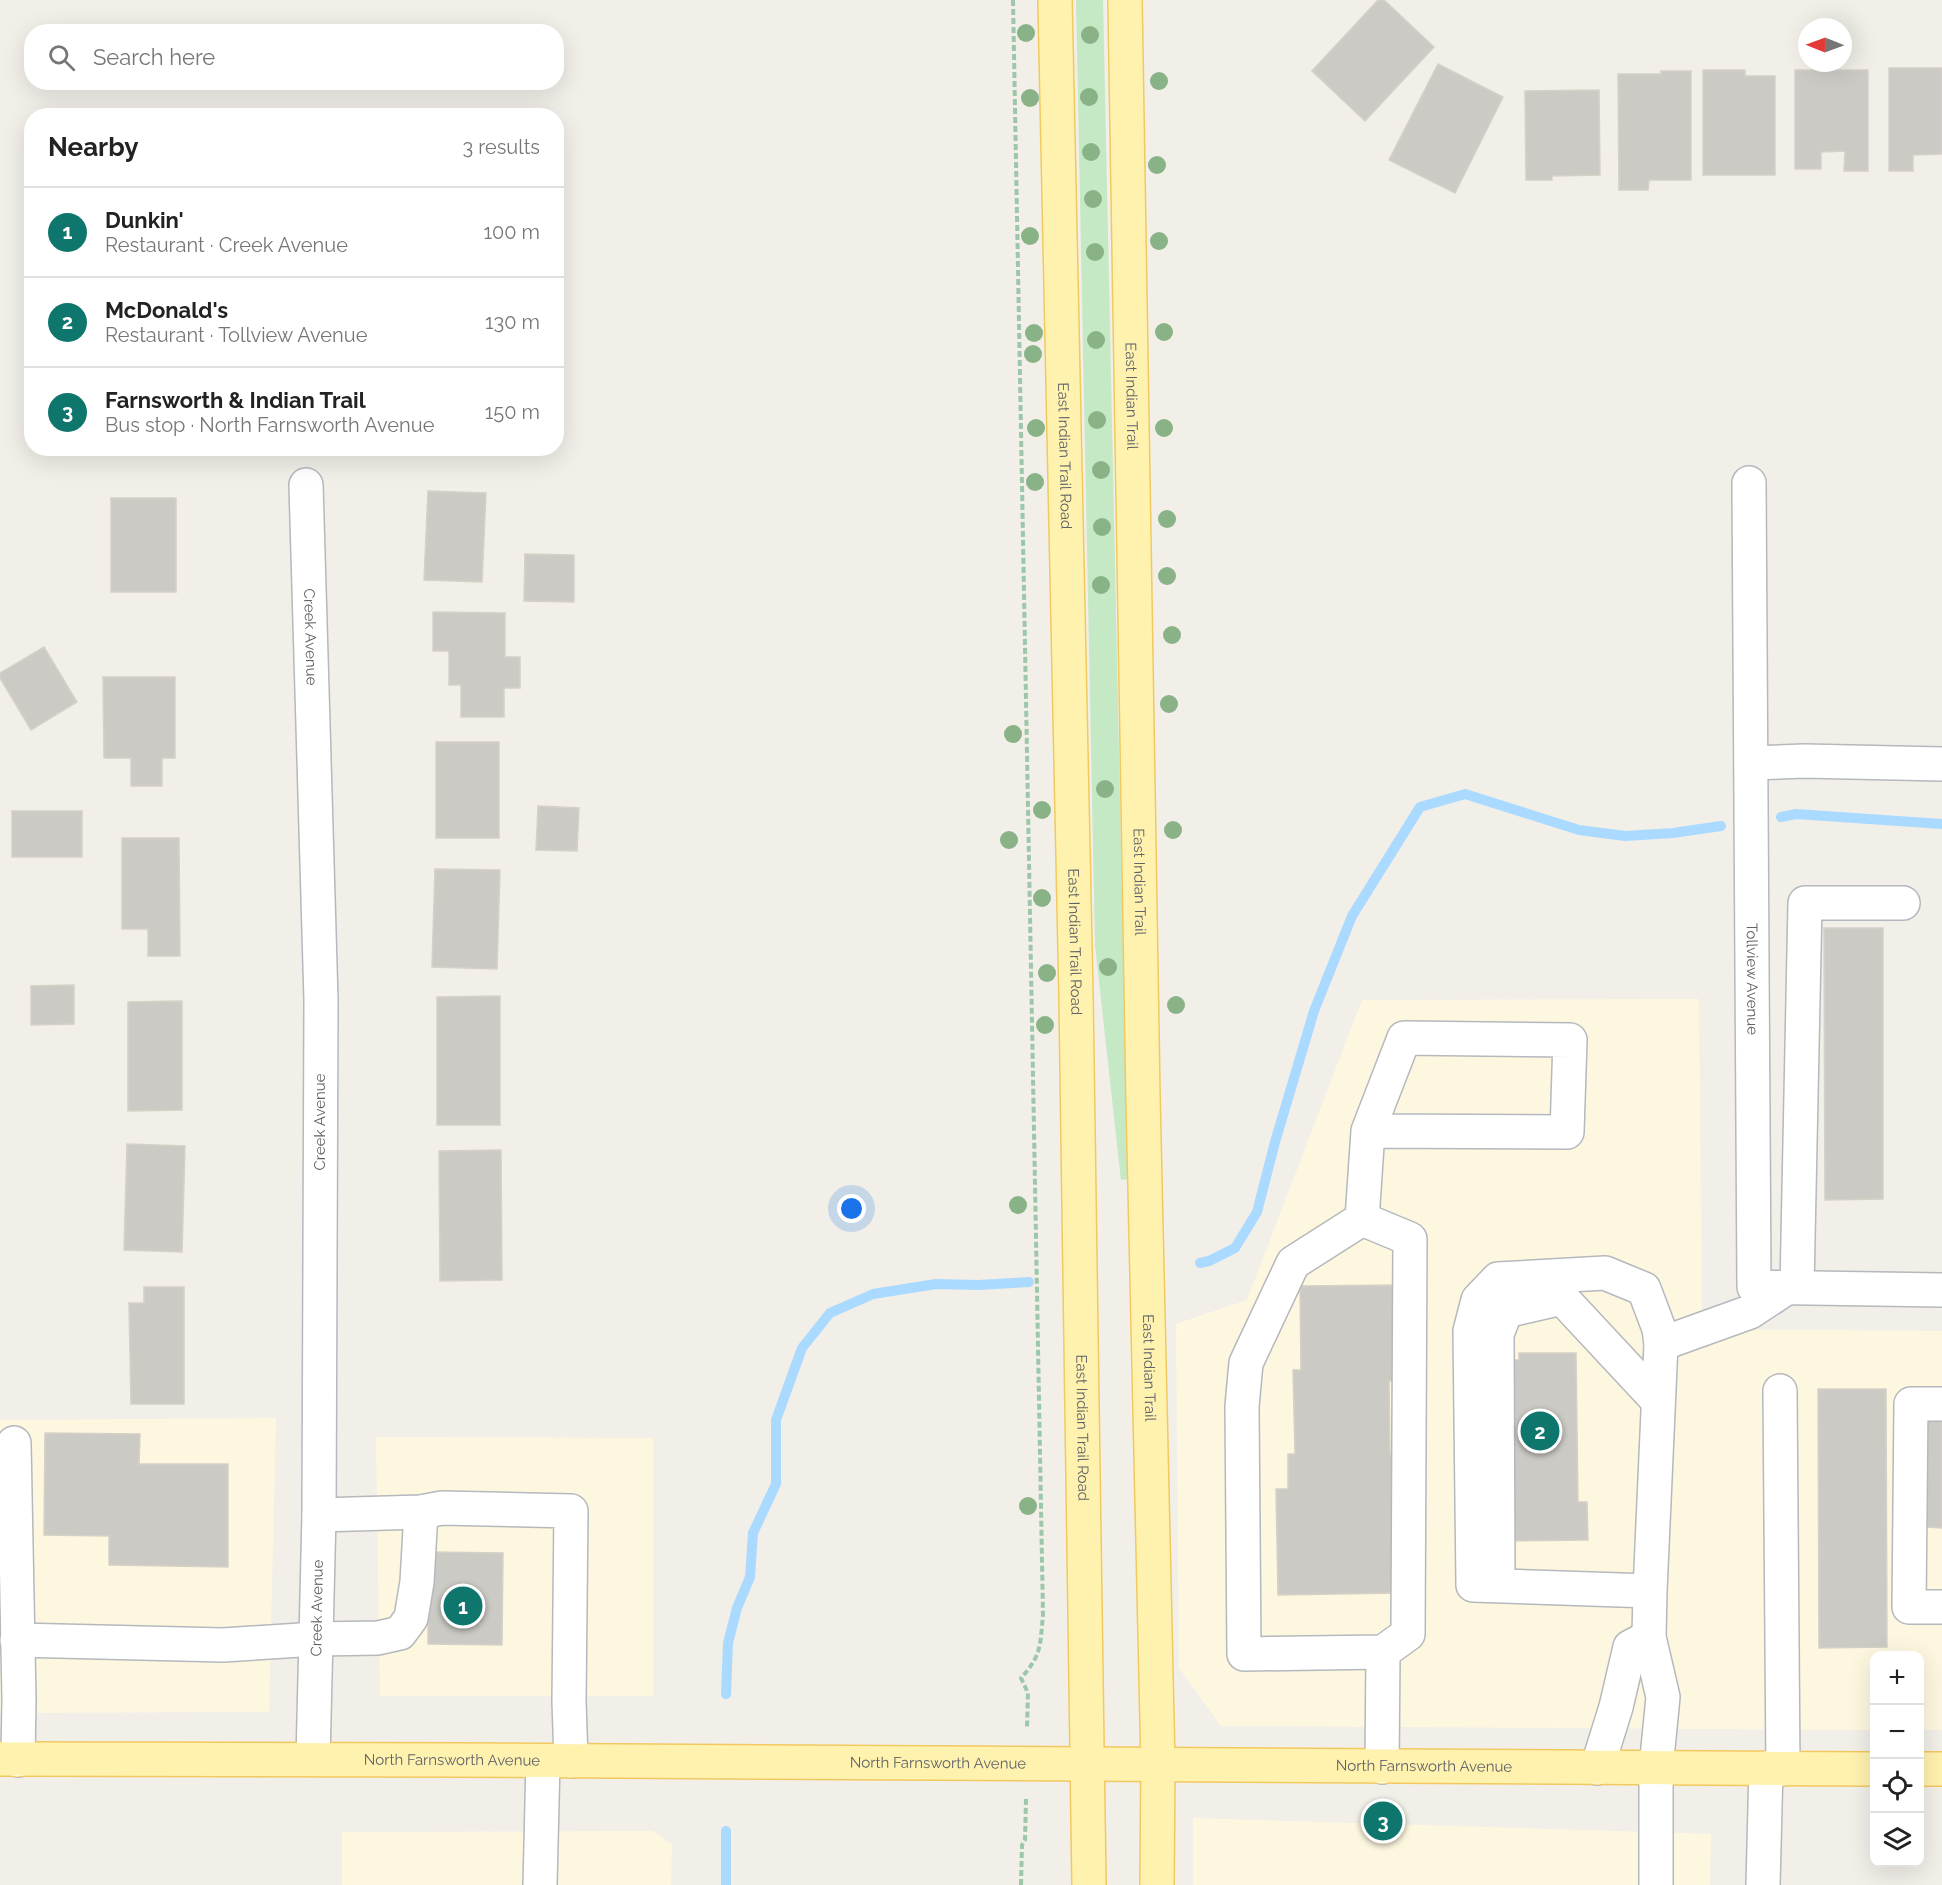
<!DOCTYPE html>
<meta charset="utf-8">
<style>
body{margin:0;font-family:Raleway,sans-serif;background:#f6f6f6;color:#222}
.controls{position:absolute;right:18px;bottom:18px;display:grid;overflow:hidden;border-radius:12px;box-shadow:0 6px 24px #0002}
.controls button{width:54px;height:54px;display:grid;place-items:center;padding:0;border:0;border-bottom:2px solid #e0e0e0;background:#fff;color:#222;font:30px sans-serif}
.compass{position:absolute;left:1798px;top:18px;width:54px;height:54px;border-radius:50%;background:#fff;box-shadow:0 6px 24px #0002;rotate:271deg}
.you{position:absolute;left:852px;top:1209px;width:21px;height:21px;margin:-15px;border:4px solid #fff;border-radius:50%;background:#1a73e8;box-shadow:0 0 0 9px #1a73e833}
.badge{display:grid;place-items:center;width:39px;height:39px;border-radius:50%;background:#0f766e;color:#fff;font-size:20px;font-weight:700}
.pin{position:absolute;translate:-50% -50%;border:3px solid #fff;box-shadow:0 2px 6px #0006}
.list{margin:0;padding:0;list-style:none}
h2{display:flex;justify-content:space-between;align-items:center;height:78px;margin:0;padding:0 24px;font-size:26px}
h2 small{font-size:20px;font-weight:400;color:#767676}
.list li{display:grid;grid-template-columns:39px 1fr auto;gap:18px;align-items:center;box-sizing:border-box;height:90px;padding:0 24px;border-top:2px solid #e0e0e0}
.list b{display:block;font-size:22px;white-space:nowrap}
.list p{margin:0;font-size:20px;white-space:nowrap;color:#767676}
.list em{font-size:20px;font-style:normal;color:#767676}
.icon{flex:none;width:33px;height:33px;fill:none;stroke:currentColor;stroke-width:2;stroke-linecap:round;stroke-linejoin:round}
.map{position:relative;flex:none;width:1942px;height:1885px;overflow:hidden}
.search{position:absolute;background:#fff;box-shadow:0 6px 24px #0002;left:24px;top:24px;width:540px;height:66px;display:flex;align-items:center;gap:15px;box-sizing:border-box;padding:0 21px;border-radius:24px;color:#767676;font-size:22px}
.panel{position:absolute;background:#fff;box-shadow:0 6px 24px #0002;left:24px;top:108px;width:540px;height:348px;border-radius:24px}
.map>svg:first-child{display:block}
.commercial{fill:#fef7e0}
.green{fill:#c5e8c5}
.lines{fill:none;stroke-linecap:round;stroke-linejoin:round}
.stream{stroke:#aadaff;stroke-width:10}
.building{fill:#cccac5;stroke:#d6d1c6;stroke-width:1.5}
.minor-casing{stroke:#b5b8bc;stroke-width:36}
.major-casing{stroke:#f2c960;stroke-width:36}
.path{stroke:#9cc7a9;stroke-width:4;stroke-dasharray:6 3;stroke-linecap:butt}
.minor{stroke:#fff;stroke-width:33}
.major{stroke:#fff2af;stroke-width:33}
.tree{fill:#89b387}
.labels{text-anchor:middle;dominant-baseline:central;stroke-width:6;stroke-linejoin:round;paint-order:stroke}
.street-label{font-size:15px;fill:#5f6368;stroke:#fff}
</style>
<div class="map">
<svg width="1942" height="1885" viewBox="0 0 1942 1885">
<rect width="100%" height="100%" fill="#f1efe8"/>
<path class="commercial" d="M1699 999 1702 1329 1942 1331V1730H1920V1656H1874V1730L1221 1726 1179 1668 1176 1324 1247 1300 1362 1000Z
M276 1418 269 1712 0 1713V1420Z
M376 1437 653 1438V1696H380Z
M1193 1818 1711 1834 1710 1885H1193Z
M652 1831 672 1844 671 1885H342V1832Z"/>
<path class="green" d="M1076 0H1103L1128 1179 1121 1180 1095 945Z"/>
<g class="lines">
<path class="stream" d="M1781 817 1796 814 1942 824
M1200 1263 1209 1261 1235 1248 1257 1212 1275 1142 1314 1011 1352 916 1420 807 1465 794 1579 830 1625 836 1673 833 1721 826
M726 1694 728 1643 737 1608 750 1577 753 1533 776 1484V1420L802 1348 830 1313 873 1294 936 1284 978 1285 1029 1282
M726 1885V1831"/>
</g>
<path class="building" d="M1378 0H1384L1434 47 1365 121 1312 71Z
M1438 64 1503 97 1455 193 1389 160Z
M1889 68H1942V154L1913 155V171H1889Z
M1703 70H1745V76H1775V175H1703Z
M1795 70H1868V171H1844L1845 151 1821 152V169H1795Z
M1661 71H1691V180H1649L1648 190H1619L1618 74H1661Z
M1599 90 1600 175 1552 176V180H1526L1525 91Z
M428 491 486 493 482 582 424 580Z
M111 498H176V592H111Z
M525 554 574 555V602L524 601Z
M433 612 505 613V657H520V688H504V717H461V685H449V651H433Z
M44 647 77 702 31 730 0 678V673Z
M103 677H175V758H162V786H131V758H104Z
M436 742H499V838H436Z
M538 806 579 808 577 851 536 850Z
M12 811H82V857H12Z
M122 838H179L180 956H148V929H122Z
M435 869 500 870 497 969 432 967Z
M1824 928H1883V1199L1825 1200Z
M74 985V1024L31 1025V986Z
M500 996V1125H437V997Z
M182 1001V1110L128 1111V1002Z
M127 1144 185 1146 182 1252 124 1250Z
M501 1150 502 1280 440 1281 439 1151Z
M1397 1285 1399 1381H1389L1390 1455H1392L1396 1593 1278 1595 1276 1489H1288V1454H1295L1293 1370H1301L1300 1286Z
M144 1287H184V1404H131L129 1303H144Z
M1519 1353H1576L1578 1502H1587L1588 1540 1504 1541 1503 1360H1519Z
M1818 1389H1886L1887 1647 1819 1648Z
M1928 1414H1942V1528L1927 1527Z
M45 1433 140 1434 139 1464H228V1567L109 1565V1536L44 1535Z
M431 1552 503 1553 502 1645 428 1644V1620H423Z"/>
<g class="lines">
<g class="minor-casing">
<g id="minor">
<path id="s1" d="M1749 483 1754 1287 1942 1290"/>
<path id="s2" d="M306 485 321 1000 319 1515 313 1759"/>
<path d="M1751 763 1804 761 1942 764"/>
<path d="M1362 1219 1410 1239 1408 1634 1383 1652 1244 1654 1242 1406 1246 1363 1293 1263Z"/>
<path d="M1362 1219 1368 1131 1404 1038 1570 1040 1567 1132 1368 1131"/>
<path d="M1797 1287 1805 903H1903"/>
<path d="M1661 1344 1750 1312 1788 1287"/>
<path d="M1780 1391 1783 1769"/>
<path d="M1942 1404H1911L1909 1607H1942"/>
<path d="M14 1443 19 1699 18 1760"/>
<path d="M319 1515 421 1512 442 1508 571 1511 569 1701 571 1761"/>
<path d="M1498 1585 1497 1334 1506 1311 1562 1298 1658 1401"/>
<path d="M1650 1591 1473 1585 1470 1331 1478 1300 1498 1279 1605 1273 1644 1289 1659 1329 1661 1344 1650 1591 1649 1637 1663 1697 1656 1768V1885"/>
<path d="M17 1640 223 1645 316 1639 378 1638 400 1633 411 1618 417 1582 421 1512"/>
<path d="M1382 1767 1383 1652"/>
<path d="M1597 1768 1616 1707 1630 1647 1649 1637"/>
<path d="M540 1885 543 1761"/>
<path d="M1763 1885 1766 1768"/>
</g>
</g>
<g class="major-casing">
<g id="major">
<path id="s3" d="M1055 0 1076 996 1089 1885"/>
<path id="s4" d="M1125 0 1143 1097 1158 1765 1157 1885"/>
<path id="s5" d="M0 1759 459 1760 1874 1769"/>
<path d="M1920 1769H1942"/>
</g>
</g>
<path class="path" d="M1013 0 1043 1615C1040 1645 1042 1655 1021 1678L1028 1693 1027 1728
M1021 1885 1022 1845 1025 1840 1026 1799"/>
<use href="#minor" class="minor"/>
<use href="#major" class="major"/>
</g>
<g class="tree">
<circle cx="1026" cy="33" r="9"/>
<circle cx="1090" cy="35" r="9"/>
<circle cx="1159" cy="81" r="9"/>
<circle cx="1089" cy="97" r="9"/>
<circle cx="1030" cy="98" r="9"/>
<circle cx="1091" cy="152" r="9"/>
<circle cx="1157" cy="165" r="9"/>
<circle cx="1093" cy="199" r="9"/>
<circle cx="1030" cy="236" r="9"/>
<circle cx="1159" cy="241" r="9"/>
<circle cx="1095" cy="252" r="9"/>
<circle cx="1164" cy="332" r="9"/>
<circle cx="1034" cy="333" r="9"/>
<circle cx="1096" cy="340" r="9"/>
<circle cx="1033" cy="354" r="9"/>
<circle cx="1097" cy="420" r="9"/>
<circle cx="1036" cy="428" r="9"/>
<circle cx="1164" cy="428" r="9"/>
<circle cx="1101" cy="470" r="9"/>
<circle cx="1035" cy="482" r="9"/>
<circle cx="1167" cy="519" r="9"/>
<circle cx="1102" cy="527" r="9"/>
<circle cx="1167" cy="576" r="9"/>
<circle cx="1101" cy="585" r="9"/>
<circle cx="1172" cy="635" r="9"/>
<circle cx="1169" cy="704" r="9"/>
<circle cx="1013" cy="734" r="9"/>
<circle cx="1105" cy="789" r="9"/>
<circle cx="1042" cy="810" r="9"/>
<circle cx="1173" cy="830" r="9"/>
<circle cx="1009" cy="840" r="9"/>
<circle cx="1042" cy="898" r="9"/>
<circle cx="1108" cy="967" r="9"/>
<circle cx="1047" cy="973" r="9"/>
<circle cx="1176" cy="1005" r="9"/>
<circle cx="1045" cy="1025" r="9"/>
<circle cx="1018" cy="1205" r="9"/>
<circle cx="1028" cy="1506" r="9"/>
</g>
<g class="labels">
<g class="street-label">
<text stroke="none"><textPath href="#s4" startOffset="396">East Indian Trail</textPath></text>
<text stroke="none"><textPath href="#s3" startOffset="456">East Indian Trail Road</textPath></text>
<text stroke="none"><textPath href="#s2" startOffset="152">Creek Avenue</textPath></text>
<text stroke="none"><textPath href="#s4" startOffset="882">East Indian Trail</textPath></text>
<text stroke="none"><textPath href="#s3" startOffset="942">East Indian Trail Road</textPath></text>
<text stroke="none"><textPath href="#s1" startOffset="496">Tollview Avenue</textPath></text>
<text transform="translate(320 1122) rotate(-90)">Creek Avenue</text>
<text stroke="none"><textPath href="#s4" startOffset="1368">East Indian Trail</textPath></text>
<text stroke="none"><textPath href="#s3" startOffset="1428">East Indian Trail Road</textPath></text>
<text transform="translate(317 1608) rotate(-89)">Creek Avenue</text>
<text stroke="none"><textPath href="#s5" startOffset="452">North Farnsworth Avenue</textPath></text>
<text stroke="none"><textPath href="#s5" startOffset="938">North Farnsworth Avenue</textPath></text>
<text stroke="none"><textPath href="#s5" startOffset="1424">North Farnsworth Avenue</textPath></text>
</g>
</g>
</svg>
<div class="controls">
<button>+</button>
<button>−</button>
<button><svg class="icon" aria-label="locate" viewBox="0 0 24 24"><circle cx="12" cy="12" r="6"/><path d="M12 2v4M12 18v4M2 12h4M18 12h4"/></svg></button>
<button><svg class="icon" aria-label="layers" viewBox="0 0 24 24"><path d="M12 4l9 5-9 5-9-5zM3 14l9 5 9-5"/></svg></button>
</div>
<svg class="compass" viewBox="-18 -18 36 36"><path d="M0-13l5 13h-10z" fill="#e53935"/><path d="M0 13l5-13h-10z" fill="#767676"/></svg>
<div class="you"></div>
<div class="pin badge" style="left:463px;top:1606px">1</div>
<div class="pin badge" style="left:1540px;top:1431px">2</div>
<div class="pin badge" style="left:1383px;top:1821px">3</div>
<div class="search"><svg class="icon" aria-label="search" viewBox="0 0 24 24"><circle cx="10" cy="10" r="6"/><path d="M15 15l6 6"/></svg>Search here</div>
<section class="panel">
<h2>Nearby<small>3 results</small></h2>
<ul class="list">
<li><span class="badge">1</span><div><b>Dunkin'</b><p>Restaurant · Creek Avenue</p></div><em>100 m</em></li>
<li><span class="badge">2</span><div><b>McDonald's</b><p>Restaurant · Tollview Avenue</p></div><em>130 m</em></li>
<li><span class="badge">3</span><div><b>Farnsworth &amp; Indian Trail</b><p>Bus stop · North Farnsworth Avenue</p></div><em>150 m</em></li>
</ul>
</section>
</div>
